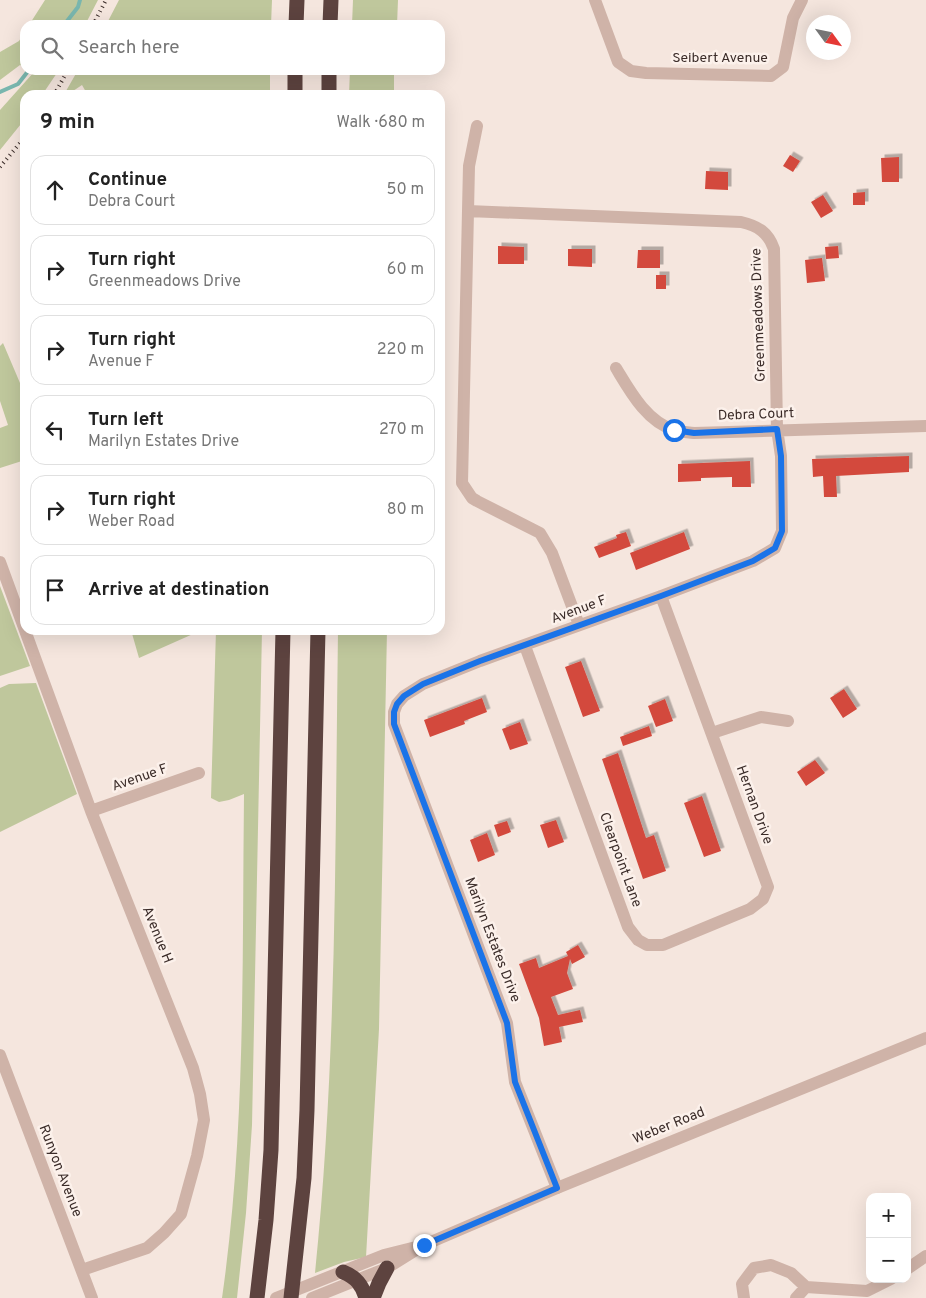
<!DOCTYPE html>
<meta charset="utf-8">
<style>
body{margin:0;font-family:Overpass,sans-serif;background:#f2f2f2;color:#222}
.controls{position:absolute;right:15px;bottom:15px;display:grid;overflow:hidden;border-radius:10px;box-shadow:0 5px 20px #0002}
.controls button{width:45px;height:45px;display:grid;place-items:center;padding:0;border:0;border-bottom:1px solid #e0e0e0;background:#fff;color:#222;font:25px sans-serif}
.compass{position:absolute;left:806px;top:15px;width:45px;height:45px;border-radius:50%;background:#fff;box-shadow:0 5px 20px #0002;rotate:123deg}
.stop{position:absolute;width:15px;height:15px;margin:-11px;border:4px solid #1a73e8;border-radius:50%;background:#fff}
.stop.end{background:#1a73e8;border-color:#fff;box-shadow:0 1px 5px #0008}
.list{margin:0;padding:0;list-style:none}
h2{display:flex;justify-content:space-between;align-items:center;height:65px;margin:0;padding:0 20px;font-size:21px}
h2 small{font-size:16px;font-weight:400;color:#767676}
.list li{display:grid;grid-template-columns:32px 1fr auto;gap:15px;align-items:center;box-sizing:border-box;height:70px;margin:0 10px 10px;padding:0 10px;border:1px solid #e0e0e0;border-radius:15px}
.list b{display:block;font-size:19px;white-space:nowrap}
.list p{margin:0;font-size:16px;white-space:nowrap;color:#767676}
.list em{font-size:16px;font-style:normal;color:#767676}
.icon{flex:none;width:28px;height:28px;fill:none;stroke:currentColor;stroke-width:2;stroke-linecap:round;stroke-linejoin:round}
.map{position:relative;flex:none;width:926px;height:1298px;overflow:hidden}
.search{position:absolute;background:#fff;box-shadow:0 5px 20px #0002;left:20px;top:20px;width:425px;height:55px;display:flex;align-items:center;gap:12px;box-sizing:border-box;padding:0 18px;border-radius:15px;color:#767676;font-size:19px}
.panel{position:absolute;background:#fff;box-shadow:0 5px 20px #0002;left:20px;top:90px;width:425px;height:545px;border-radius:15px}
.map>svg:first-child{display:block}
.green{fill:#bfc79c}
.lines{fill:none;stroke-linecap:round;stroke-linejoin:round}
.stream{stroke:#79b6ae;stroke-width:4}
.building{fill:#d34a3e;filter:url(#shadow)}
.minor{stroke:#cfb3a8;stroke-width:12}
.tertiary{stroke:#cfb3a8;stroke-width:12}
.motorway{stroke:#5d433f;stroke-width:15}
.rail{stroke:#3b2c29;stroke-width:4;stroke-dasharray:1 4;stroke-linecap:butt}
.route{stroke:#1a73e8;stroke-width:6}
.labels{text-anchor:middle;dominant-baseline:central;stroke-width:5;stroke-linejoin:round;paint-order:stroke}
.street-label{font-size:14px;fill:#3b2c29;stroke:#fcf1eb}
</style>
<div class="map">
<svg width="926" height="1298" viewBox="0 0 926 1298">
<defs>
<filter id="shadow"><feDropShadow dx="3.5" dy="-3.5" stdDeviation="0" flood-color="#0004"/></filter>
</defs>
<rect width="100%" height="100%" fill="#f5e6de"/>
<path class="green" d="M45 0H98L85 25H29Z
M119 0H272L271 25H106Z
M353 0H398L397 25H352Z
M25 31V67L20 65 0 80V52L19 41Z
M31 70H59L42 95H25V119L0 150V110L34 72Z
M78 70H270V95H84L86 92 82 85 73 91H66Z
M350 70H394V95H349Z
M3 343 20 383H25V460L0 468V428L8 425 0 401V346Z
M0 586 30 666 0 676Z
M131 630H202L139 658Z
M216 630H262L252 1125 246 1213 237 1298H222C246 1131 242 962 244 794L229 800 219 802 211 798Z
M338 630H387L379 1029 366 1257 344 1262 315 1273C337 1060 335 844 338 630Z
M36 683 77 794 0 832V688L9 684Z"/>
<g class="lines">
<path class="stream" d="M64 25 78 7 80 0
M0 92 18 84 29 70"/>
</g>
<path class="building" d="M790 155 800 161 793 172 783 166Z
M899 157V182H882L881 158Z
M706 171 728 172V190L705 189Z
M865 192V205H853V193Z
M823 195 833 211 821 218 811 202Z
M498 246 524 247V264H498Z
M838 246 839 258 826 259 825 247Z
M568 249H592V267L568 266Z
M638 250H660V268H637Z
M822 258 825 281 807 283 805 260Z
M656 275H666V289H656Z
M909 456V472L836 476 837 497H824L823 476 813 477 812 459Z
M750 461 751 487H732V477L701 478V481L678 482V464Z
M626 532 631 546 599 558 594 547 617 538 616 535Z
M684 532 690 549 636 570 630 553Z
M581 661 600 711 583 717 565 667Z
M844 689 857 709 843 718 830 698Z
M482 698 487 712 464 721 465 724 430 737 424 720Z
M665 699 673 721 656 727 648 706Z
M520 722 528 744 510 750 502 729Z
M649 726 652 736 623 746 620 737Z
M618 753 646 838 654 835 666 871 643 879 602 759Z
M815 760 825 773 806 786 797 772Z
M702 796 721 851 704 857 684 803Z
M556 820 564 842 548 848 540 825Z
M507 821 511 832 498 837 494 825Z
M487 833 495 855 478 862 470 840Z
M578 945 585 957 572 964 570 959 567 973 573 989 551 997 558 1015 580 1010 583 1022 559 1027 562 1042 544 1046 539 1018 519 964 536 958 539 968 568 956 566 952Z"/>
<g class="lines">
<path class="minor" d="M595 0 618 62 631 71 646 73 771 76 783 67 793 18 802 0
M477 126 469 166 462 483 472 498 477 501 540 533 552 553 579 625
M468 211 741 222C758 226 768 232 774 249L777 429 781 456 782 531 775 548 753 561 661 596 480 661 423 684 404 696 397 704 394 712V724L507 1023 515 1082 557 1188
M616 368C630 391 646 421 674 430 680 432 688 432 694 433L926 426
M0 562 91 811 193 1068 200 1094 204 1120 197 1156 181 1214 164 1233 147 1248 82 1270
M525 646 628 927 638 940 647 945H663L750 909 763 899 768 887 661 596
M712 733 761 717 788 721
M91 811 199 773
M0 1055 92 1298
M907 1269 926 1256
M744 1298 742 1284 754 1268 771 1265 791 1273 806 1287 867 1291 891 1279
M796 1298 806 1287"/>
<path class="tertiary" d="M276 1298 384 1255 424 1245 557 1188 926 1038
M312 1298 387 1268 416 1250"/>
<path class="motorway" d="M296 25 297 0
M330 25 331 0
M295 95V70
M329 95V70
M343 1272C356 1277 362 1285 366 1298
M257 1298 266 1220 271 1150 283 630
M291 1298 304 1178 307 1110 318 630
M373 1298 379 1283 387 1268"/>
<path class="rail" d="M93 25 106 0
M54 95 68 70
M0 167 25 137"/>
</g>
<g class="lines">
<path class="route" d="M424 1245 557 1188 515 1082 507 1023 394 724V712L397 704 404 696 423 684 480 661 661 596 753 561 775 548 782 531 781 456 777 429 694 433 674 430"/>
</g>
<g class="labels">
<g class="street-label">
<text x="720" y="58">Seibert Avenue</text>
<text transform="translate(759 315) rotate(-92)">Greenmeadows Drive</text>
<text transform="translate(756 415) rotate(-2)">Debra Court</text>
<text transform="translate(579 610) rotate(-20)">Avenue F</text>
<text transform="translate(140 778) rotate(-19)">Avenue F</text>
<text transform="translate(754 805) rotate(70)">Hernan Drive</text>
<text transform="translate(620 860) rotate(70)">Clearpoint Lane</text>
<text transform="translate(157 935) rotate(68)">Avenue H</text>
<text transform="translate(492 940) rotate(69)">Marilyn Estates Drive</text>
<text transform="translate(669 1126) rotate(-22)">Weber Road</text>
<text transform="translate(60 1171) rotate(69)">Runyon Avenue</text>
</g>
</g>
</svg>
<div class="controls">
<button>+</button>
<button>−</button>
</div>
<svg class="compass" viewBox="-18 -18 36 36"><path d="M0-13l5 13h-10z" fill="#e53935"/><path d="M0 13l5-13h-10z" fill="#767676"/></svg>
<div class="stop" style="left:674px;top:430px"></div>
<div class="stop end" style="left:424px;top:1245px"></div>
<div class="search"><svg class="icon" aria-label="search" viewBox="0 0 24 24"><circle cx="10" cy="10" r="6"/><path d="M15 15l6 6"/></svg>Search here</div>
<section class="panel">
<h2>9 min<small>Walk · 680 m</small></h2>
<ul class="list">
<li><svg class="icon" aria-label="ahead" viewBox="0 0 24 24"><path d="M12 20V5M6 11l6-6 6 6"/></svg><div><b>Continue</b><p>Debra Court</p></div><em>50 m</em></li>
<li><svg class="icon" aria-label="right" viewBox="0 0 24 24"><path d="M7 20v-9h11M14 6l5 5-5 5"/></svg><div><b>Turn right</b><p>Greenmeadows Drive</p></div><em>60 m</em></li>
<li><svg class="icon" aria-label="right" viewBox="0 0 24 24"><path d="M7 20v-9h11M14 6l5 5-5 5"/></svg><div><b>Turn right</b><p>Avenue F</p></div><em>220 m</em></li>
<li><svg class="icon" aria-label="left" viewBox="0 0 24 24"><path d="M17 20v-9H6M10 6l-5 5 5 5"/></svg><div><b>Turn left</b><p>Marilyn Estates Drive</p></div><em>270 m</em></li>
<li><svg class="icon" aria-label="right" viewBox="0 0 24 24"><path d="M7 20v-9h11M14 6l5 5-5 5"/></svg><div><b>Turn right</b><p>Weber Road</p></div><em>80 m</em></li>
<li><svg class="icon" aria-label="arrive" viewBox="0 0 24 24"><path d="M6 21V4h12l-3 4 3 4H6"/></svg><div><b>Arrive at destination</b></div></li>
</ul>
</section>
</div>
